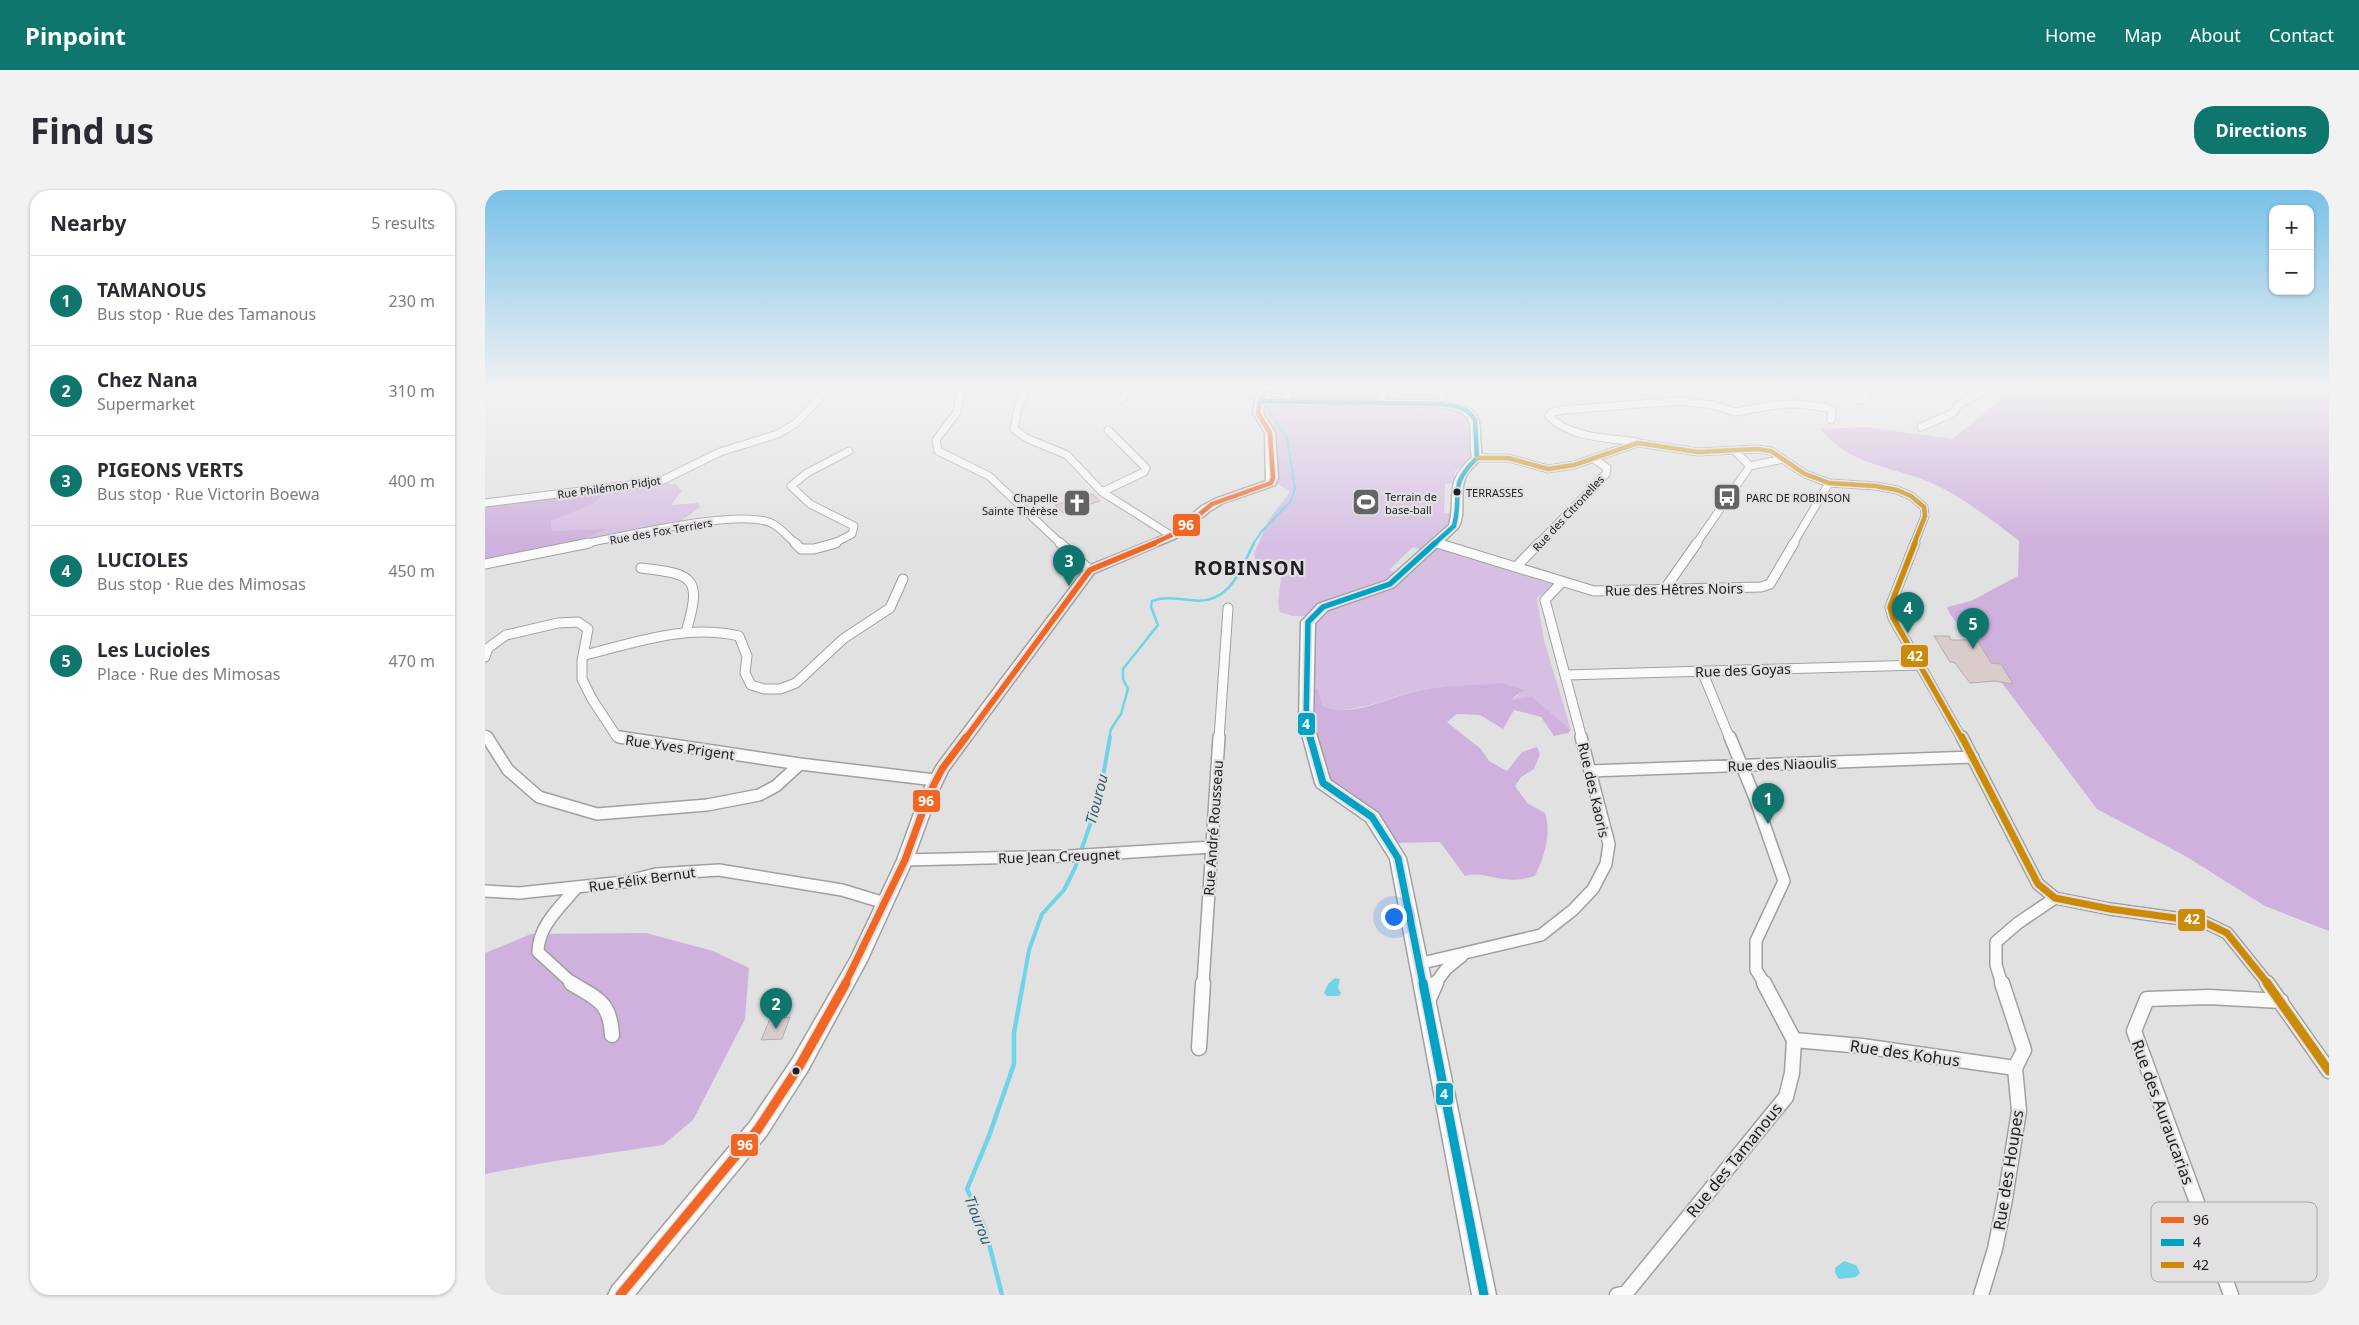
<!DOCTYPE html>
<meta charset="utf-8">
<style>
body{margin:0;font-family:"Noto Sans",sans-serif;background:#f2f2f3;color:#2b2b33}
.controls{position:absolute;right:15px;top:15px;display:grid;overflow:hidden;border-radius:10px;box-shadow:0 1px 4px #0004}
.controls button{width:45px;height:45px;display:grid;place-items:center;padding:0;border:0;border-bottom:1px solid #e1e1e2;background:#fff;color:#2b2b33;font:25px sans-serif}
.you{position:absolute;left:908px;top:726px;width:18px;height:18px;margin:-12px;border:4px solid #fff;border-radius:50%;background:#1a73e8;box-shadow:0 0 0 8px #1a73e833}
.badge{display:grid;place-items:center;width:32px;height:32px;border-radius:50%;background:#0f766e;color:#fff;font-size:16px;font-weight:700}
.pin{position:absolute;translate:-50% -41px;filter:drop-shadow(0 1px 2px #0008)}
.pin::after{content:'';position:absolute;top:26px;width:18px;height:15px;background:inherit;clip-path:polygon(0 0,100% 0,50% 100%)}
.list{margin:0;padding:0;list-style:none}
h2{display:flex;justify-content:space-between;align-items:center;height:65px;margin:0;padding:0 20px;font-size:21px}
h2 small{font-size:16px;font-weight:400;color:#7c7c81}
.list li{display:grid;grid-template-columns:32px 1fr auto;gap:15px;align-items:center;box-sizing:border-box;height:90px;padding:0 20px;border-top:1px solid #e1e1e2}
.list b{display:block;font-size:19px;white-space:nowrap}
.list p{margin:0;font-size:16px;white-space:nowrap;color:#7c7c81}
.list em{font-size:16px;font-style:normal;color:#7c7c81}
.map{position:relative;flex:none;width:1844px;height:1105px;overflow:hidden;border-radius:20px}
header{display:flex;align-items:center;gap:30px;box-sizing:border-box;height:70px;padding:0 25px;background:#0f766e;color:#fff}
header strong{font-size:24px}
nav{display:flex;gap:28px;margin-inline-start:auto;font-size:18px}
.intro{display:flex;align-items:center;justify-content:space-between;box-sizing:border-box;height:120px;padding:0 30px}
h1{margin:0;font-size:35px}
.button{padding:12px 22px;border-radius:20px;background:#0f766e;color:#fff;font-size:18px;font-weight:700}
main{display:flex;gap:30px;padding:0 30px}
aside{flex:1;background:#fff;border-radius:20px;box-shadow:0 1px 4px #0004}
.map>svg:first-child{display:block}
.green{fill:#d6bfe3}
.forest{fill:#ceb1dc}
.water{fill:#70d4e8}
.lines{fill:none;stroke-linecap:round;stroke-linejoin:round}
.stream-far3{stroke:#70d4e8;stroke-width:2}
.stream-far2{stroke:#70d4e8;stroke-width:2.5}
.stream-far1{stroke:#70d4e8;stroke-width:4}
.stream{stroke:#70d4e8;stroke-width:4.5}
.building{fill:#dbcccc;stroke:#afaeae}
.street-far3-casing{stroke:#a1a0a1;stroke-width:9}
.street-far2-casing{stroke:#a1a0a1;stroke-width:11}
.street-far1-casing{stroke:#a1a0a1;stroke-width:14}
.street-casing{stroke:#a1a0a1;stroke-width:17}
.secondary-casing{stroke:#a1a0a1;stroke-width:3}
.street-far3{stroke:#fbfafb;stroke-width:7}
.street-far2{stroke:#fbfafb;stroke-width:9}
.street-far1{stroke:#fbfafb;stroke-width:11}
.street{stroke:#fbfafb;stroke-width:14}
.secondary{fill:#fbfafb;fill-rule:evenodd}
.bus-1-far3-casing{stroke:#e2e0e3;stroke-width:7}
.bus-1-far2-casing{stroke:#e2e0e3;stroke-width:9}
.bus-1-far1-casing{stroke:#e2e0e3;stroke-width:11}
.bus-1-casing{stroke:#e2e0e3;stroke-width:12}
.bus-2-far3-casing{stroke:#e2e0e3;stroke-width:7}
.bus-2-far2-casing{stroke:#e2e0e3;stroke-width:9}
.bus-2-far1-casing{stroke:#e2e0e3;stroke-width:11}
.bus-2-casing{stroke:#e2e0e3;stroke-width:12}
.bus-3-far3-casing{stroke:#e2e0e3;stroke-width:7}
.bus-3-far2-casing{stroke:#e2e0e3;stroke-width:9}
.bus-3-far1-casing{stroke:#e2e0e3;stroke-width:11}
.bus-3-casing{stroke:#e2e0e3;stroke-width:12}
.bus-1-far3{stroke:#f26522;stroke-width:4.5}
.bus-1-far2{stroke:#f26522;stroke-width:5.5}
.bus-1-far1{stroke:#f26522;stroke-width:7}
.bus-1{stroke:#f26522;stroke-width:9}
.bus-2-far3{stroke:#02a2c5;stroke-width:4.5}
.bus-2-far2{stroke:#02a2c5;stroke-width:5.5}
.bus-2-far1{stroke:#02a2c5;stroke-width:7}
.bus-2{stroke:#02a2c5;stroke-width:9}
.bus-3-far3{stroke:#cc8b07;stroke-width:4.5}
.bus-3-far2{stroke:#cc8b07;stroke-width:5.5}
.bus-3-far1{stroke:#cc8b07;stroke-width:7}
.bus-3{stroke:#cc8b07;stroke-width:9}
.bus-dot{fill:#212021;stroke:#e2e0e3;stroke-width:2}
.labels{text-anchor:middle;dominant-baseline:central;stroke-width:4.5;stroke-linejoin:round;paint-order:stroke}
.far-street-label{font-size:11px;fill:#212021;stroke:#e2e0e3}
.far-bus-label{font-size:11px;fill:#212021;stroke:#e2e0e3;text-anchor:start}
.far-poi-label{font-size:11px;fill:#212021;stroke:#e2e0e3;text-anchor:start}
.street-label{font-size:14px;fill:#212021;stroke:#e2e0e3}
.water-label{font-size:15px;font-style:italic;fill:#265f6a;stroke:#e2e0e3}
.near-street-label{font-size:16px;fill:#212021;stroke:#e2e0e3}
.district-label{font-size:19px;font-weight:bold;letter-spacing:1px;fill:#212021;stroke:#e2e0e3}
.key{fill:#e2e0e3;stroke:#a8a6a9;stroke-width:1}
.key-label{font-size:14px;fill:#212021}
.line-badge{stroke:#e2e0e3;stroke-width:2}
.badge-label{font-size:14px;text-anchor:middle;font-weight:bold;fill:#fff}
</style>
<header>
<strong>Pinpoint</strong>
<nav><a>Home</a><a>Map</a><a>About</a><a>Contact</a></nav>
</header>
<div class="intro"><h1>Find us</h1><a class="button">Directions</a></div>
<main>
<aside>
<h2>Nearby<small>5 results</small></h2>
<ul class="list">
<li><span class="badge">1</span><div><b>TAMANOUS</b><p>Bus stop · Rue des Tamanous</p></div><em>230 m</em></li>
<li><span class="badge">2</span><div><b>Chez Nana</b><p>Supermarket</p></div><em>310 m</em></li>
<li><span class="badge">3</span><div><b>PIGEONS VERTS</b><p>Bus stop · Rue Victorin Boewa</p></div><em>400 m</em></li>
<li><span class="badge">4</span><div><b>LUCIOLES</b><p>Bus stop · Rue des Mimosas</p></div><em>450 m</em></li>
<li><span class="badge">5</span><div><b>Les Lucioles</b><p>Place · Rue des Mimosas</p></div><em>470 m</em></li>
</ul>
</aside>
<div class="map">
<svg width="1844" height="1105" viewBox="0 0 1844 1105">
<rect width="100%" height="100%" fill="#e2e1e2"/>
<path class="green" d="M778 214 924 217V219L968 217 985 225V269L970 281 969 293 960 294 959 323 968 325 967 332 938 360 928 357 904 380 913 383 898 394 821 426H807L795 422C791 409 796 398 796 385L786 373 770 370 769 364 783 331 805 302 791 293C790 270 794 238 778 219Z
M172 293 190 294 197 301 186 315 213 313 215 317 192 334 83 354 121 339 67 342 66 331 107 314 120 302Z
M957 358 1064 390 1069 394 1052 408 1059 450 1086 540 1072 528 1043 509 1027 510 1039 500C1002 497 964 493 927 502 910 506 893 514 875 517 862 520 850 523 838 516L833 499H827C827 483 823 443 832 431 845 412 888 407 908 396 925 387 938 372 951 359Z"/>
<path class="forest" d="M1529 200H1844V741L1780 716 1702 667 1612 619 1465 424 1462 417 1486 411 1533 386 1534 351C1508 331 1474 304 1444 292 1403 275 1366 276 1335 239L1381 237 1467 249Z
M120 302 108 314 66 331 67 341 123 339 83 354 0 370V317Z
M1016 493 1040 500 1030 506 1027 510 1047 507 1086 540 1083 543 1069 546 1056 527 1029 520 1018 539 995 525 972 524 962 532 996 559 1004 571 1022 581 1037 562 1052 557 1055 564 1049 579 1036 587 1030 596 1042 613 1060 623C1067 644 1059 667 1050 686 1039 689 1029 691 1018 689 1004 687 994 682 980 686L955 652 909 653 841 588 828 537 827 499H833L838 516C863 529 903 508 928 502 956 495 987 496 1016 493Z
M161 743 228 761 264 778 260 829 208 930 178 955 64 972 0 984V763L46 744Z"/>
<path class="water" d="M850 788 855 789 853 798 856 803 854 806H842L839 803 843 794Z
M1359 1071 1371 1075 1375 1083 1371 1087 1354 1089 1350 1083V1078Z"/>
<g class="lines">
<path class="stream-far3" d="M768 354 777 341 805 312 810 299 802 247 780 216 790 200"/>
<path class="stream-far2" d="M624 549 626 539 636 524 643 499 638 489V479L673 435 666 417 667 411C680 406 692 409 706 410 744 416 755 381 769 353"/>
<path class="stream-far1" d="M538 794 544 760 557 724 579 700 590 678 614 609 625 547"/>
<path class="stream" d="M517 1105 500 1038 482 999 504 946 529 874V843L538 793"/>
</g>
<path class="building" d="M607 304 615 311 578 323 570 315Z
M1449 446H1464L1466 450H1492L1506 473 1516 474 1528 494 1510 491 1485 493 1470 473 1465 472Z
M305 827 297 849 276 850 285 829Z"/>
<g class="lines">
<g class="street-far3-casing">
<path id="street-far3" d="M476 200 472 222 451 250 453 261 504 286 576 354
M541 200 533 217 529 239 541 248 582 265 617 302 687 346
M957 200V214
M637 209 645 200
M1372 210 1379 209 1382 204 1380 200
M800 211 805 200
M897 213 898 200
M1436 237 1468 223 1473 215 1501 200
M1152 252C1124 248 1084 248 1064 226L1068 222 1078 220 1195 211 1228 215 1250 222 1290 215 1315 214 1342 218 1347 221 1346 230
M1250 261 1265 276
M992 268H1023L1063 279 1089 275 1153 253 1213 262 1272 259 1286 261 1320 284 1344 293 1391 296 1412 300 1426 306 1439 317 1440 326 1429 354
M617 302 659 282 661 278 623 240
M0 313 176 291 235 262 293 244 311 233 342 200
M952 353 956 354
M98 354C135 347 258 317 288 334 296 338 304 348 311 354
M348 354 367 344 369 336 325 314 306 296 322 283 364 261
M1053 354 1121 284 1122 278 1109 269
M1211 354 1265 276 1298 269
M1308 354 1344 293"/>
</g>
<g class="street-far2-casing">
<path id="street-far2" d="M310 353 316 359H329L351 353
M575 353 605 380
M952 353 1109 401 1276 397 1285 394 1309 353
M1430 353 1405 417 1408 428 1477 549
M0 374 104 353
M1031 377 1054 353
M156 378C210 384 217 388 201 442
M1077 392 1060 410 1097 549
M1179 400 1212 353
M100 465C152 452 201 434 254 446L262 466 260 483 266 495 279 499H295L311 493 358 449 405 418 418 389
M0 467 3 458 21 445 73 433 93 432 103 439 97 471V489L107 509 132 547 143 549
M1217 481 1245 549
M1080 485 1435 475
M0 545 2 549
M734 549 743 418"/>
</g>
<g class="street-far1-casing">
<path id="street-far1" d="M2 547 23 580 54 607 112 624 222 615 274 605 291 596 315 574
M134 547 315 574 450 590
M1245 547 1270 608 1299 691 1271 751V780L1280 794
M1477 547 1553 694 1570 708 1625 719 1719 732 1742 743 1783 794
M1105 581 1488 567
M420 670 584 666 727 657
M0 701 34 703 139 692 171 684 234 680 357 700 400 713
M933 774 1056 745 1088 720 1108 699 1121 674 1124 654 1096 547
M88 794 53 762C53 736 76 716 92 697
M718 794 734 547
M950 794 961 779 977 766
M1517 794 1511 775V752L1533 733 1570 708"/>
</g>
<g class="street-casing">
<path id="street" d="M86 793C112 809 125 811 127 845
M1782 793 1844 881
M944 809 951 793
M1309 850 1377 856 1530 878
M714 858 718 793
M1132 1105 1141 1103 1301 907 1307 883 1309 850 1279 793
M1496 1105 1510 1059 1520 1009 1534 921 1530 878 1539 860 1517 793
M1746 1105 1649 841 1662 809 1724 807 1796 811"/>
</g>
<g class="secondary-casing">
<path id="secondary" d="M777 200H787L781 208 957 211C1004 219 992 229 997 268 992 274 984 279 981 286 973 303 982 323 973 338L909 397 843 420 830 433 828 533 845 590 893 623 921 668 1011 1105H987L905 669 881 631 832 597 830 593 814 533 816 432 833 414 901 391 964 335C972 304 958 294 987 267 983 236 995 224 957 217L779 214 778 223 790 243 793 288 790 295 738 313 725 321 691 348 609 383 463 581 452 604 428 670 382 771 322 882 281 946 150 1105H123L127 1097 265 932 308 868 366 767 412 670 436 604 452 575 601 377 683 344 717 316 730 309 781 291 780 243 768 223 770 211Z"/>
</g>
<use href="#street-far3" class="street-far3"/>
<use href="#street-far2" class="street-far2"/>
<use href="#street-far1" class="street-far1"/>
<use href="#street" class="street"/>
<use href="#secondary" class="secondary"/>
<g class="bus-1-far3-casing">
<path id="bus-1-far3" d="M667 354 693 342 727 314 786 293 788 288 785 243 773 223 775 211 782 200"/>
</g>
<g class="bus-1-far2-casing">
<path id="bus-1-far2" d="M480 549 605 380 670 353"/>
</g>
<g class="bus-1-far1-casing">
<path id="bus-1-far1" d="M360 794 420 670 444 604 457 579 481 547"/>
</g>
<g class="bus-1-casing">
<path id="bus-1" d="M135 1105 273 939 315 875 361 793"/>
</g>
<g class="bus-2-far3-casing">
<path id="bus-2-far3" d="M775 211 957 214C970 216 983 217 990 230L992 268C962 297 978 303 969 336L949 354"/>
</g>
<g class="bus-2-far2-casing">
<path id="bus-2-far2" d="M825 549 821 533 823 432 838 417 905 394 950 353"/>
</g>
<g class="bus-2-far1-casing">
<path id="bus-2-far1" d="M825 547 838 593 887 627 913 668 938 794"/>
</g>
<g class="bus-2-casing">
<path id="bus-2" d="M938 793 999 1105"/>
</g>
<g class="bus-3-far3-casing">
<path id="bus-3-far3" d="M992 268H1023L1063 279 1089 275 1153 253 1213 262 1272 259 1286 261 1320 284 1344 293 1391 296 1412 300 1426 306 1439 317 1440 326 1429 354"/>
</g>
<g class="bus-3-far2-casing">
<path id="bus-3-far2" d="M1430 353 1405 417 1408 428 1477 549"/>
</g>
<g class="bus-3-far1-casing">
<path id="bus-3-far1" d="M1477 547 1553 694 1570 708 1625 719 1719 732 1742 743 1783 794"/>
</g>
<g class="bus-3-casing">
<path id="bus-3" d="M1782 793 1844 881"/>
</g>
<use href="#bus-1-far3" class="bus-1-far3"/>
<use href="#bus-1-far2" class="bus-1-far2"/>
<use href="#bus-1-far1" class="bus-1-far1"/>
<use href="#bus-1" class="bus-1"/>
<use href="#bus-2-far3" class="bus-2-far3"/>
<use href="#bus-2-far2" class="bus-2-far2"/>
<use href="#bus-2-far1" class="bus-2-far1"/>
<use href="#bus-2" class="bus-2"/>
<use href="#bus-3-far3" class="bus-3-far3"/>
<use href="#bus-3-far2" class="bus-3-far2"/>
<use href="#bus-3-far1" class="bus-3-far1"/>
<use href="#bus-3" class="bus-3"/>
</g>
<linearGradient id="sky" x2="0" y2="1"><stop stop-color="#78c1e8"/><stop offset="0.56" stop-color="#f2f2f2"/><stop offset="1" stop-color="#f2f2f2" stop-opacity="0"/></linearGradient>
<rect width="1844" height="355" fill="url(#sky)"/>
<defs>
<g id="bus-square" transform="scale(1.4375)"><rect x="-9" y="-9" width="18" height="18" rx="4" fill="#656465" stroke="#e2e0e3"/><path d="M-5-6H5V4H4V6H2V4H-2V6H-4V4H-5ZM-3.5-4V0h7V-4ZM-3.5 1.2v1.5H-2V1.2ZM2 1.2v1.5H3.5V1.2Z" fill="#fff"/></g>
<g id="stadium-square" transform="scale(1.4375)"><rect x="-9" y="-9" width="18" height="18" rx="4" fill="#656465" stroke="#e2e0e3"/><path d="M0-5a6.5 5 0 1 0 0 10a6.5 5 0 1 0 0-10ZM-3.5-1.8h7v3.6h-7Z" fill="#fff"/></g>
<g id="church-square" transform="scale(1.4375)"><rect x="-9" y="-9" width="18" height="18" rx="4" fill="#656465" stroke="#e2e0e3"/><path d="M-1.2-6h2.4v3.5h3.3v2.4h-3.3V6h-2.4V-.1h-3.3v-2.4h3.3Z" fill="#fff"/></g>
</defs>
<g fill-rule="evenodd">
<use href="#bus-square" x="1242" y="307"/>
<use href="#stadium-square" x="881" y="312"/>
<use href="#church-square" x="592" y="313"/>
</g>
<g class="bus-dot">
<circle cx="972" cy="302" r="4.5"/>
<circle cx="311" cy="881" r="4.5"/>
</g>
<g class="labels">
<g class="far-street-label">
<text transform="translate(124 297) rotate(-8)">Rue Philémon Pidjot</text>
<text transform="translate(1083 323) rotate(-47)">Rue des Citronelles</text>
<text transform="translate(176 341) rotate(-10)">Rue des Fox Terriers</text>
</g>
<g class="far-bus-label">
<text x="981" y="302">TERRASSES</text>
</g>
<g class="far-poi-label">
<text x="900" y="306">Terrain de<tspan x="900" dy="13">base-ball</tspan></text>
<text x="573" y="307" text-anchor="end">Chapelle<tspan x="573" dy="13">Sainte Thérèse</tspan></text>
<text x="1261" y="307">PARC DE ROBINSON</text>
</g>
<g class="street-label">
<text transform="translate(1189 399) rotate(-1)">Rue des Hêtres Noirs</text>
<text transform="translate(1258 480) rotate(-2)">Rue des Goyas</text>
<text transform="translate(195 557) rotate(8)">Rue Yves Prigent</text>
<text transform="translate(1297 574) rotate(-2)">Rue des Niaoulis</text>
<text transform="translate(1109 600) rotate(77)">Rue des Kaoris</text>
<text transform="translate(728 638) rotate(-86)">Rue André Rousseau</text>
<text transform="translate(574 666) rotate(-2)">Rue Jean Creugnet</text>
<text transform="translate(157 689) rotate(-8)">Rue Félix Bernut</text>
</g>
<g class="water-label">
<text transform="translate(611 609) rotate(-76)">Tiourou</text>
<text transform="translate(494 1030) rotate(69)">Tiourou</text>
</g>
<g class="near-street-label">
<text transform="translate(1420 863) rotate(8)">Rue des Kohus</text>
<text transform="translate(1678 922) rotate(70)">Rue des Auraucarias</text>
<text transform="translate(1249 970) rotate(-51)">Rue des Tamanous</text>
<text transform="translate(1523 980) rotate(-81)">Rue des Houpes</text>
</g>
<g class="district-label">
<text x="765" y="378">ROBINSON</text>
</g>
</g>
<rect x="1666" y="1012" width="166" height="80" rx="8" class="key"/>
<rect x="1676" y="1027" width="23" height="6" fill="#f26522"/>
<rect x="1676" y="1049" width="23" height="7" fill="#02a2c5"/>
<rect x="1676" y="1072" width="23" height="6" fill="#cc8b07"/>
<g class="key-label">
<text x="1708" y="1035">96</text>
<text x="1708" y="1057">4</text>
<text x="1708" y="1080">42</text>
</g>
<g class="line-badge">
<rect x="687" y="323" width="29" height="24" rx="5" fill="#f26522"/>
<rect x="1415" y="454" width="29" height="24" rx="5" fill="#cc8b07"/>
<rect x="812" y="522" width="19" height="24" rx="5" fill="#02a2c5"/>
<rect x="427" y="599" width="29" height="24" rx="5" fill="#f26522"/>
<rect x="1692" y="718" width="29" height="24" rx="5" fill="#cc8b07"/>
<rect x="950" y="892" width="19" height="24" rx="5" fill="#02a2c5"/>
<rect x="245" y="943" width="29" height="24" rx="5" fill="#f26522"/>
</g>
<g class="badge-label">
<text x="701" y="340">96</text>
<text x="1430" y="471">42</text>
<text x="821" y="539">4</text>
<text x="441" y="616">96</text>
<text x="1707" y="734">42</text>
<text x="959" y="909">4</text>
<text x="260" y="960">96</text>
</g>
</svg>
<div class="controls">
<button>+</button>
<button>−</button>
</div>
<div class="you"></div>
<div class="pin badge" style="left:1283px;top:634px">1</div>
<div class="pin badge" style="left:291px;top:839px">2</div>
<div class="pin badge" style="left:584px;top:396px">3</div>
<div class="pin badge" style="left:1423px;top:443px">4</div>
<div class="pin badge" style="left:1488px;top:459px">5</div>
</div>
</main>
